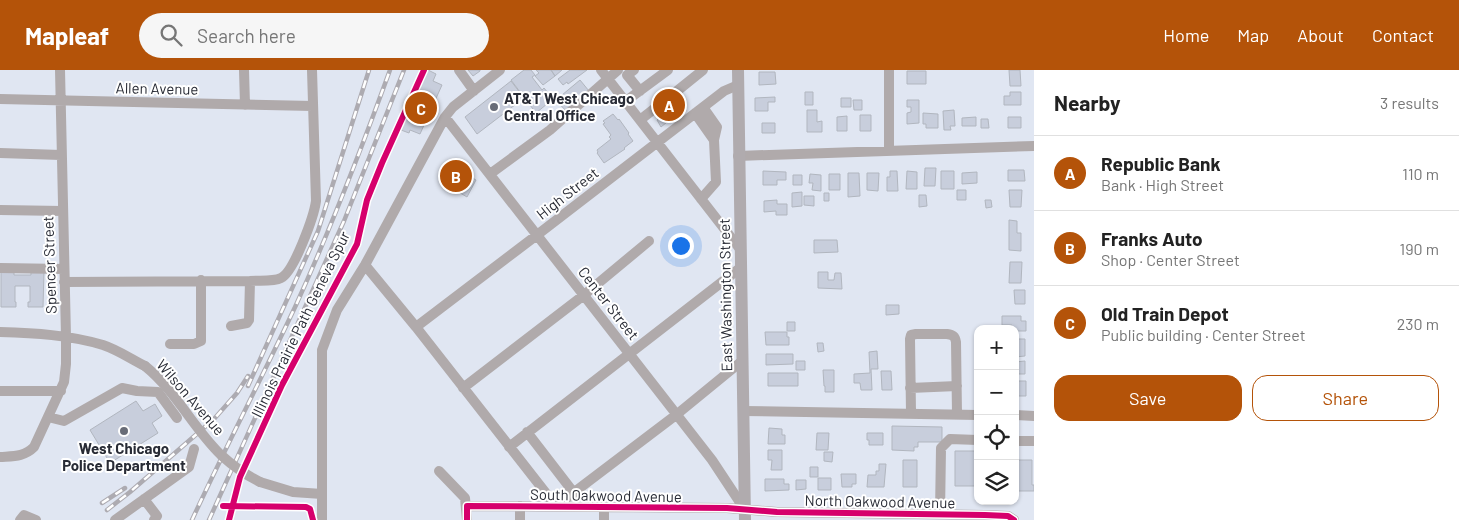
<!DOCTYPE html>
<meta charset="utf-8">
<style>
body{margin:0;font-family:Barlow,sans-serif;background:#f6f6f6;color:#222}
.controls{position:absolute;right:15px;bottom:15px;display:grid;overflow:hidden;border-radius:10px;box-shadow:0 1px 4px #0004}
.controls button{width:45px;height:45px;display:grid;place-items:center;padding:0;border:0;border-bottom:1px solid #e0e0e0;background:#fff;color:#222;font:25px sans-serif}
.you{position:absolute;left:680px;top:175px;width:18px;height:18px;margin:-12px;border:4px solid #fff;border-radius:50%;background:#1a73e8;box-shadow:0 0 0 8px #1a73e833}
.badge{display:grid;place-items:center;width:32px;height:32px;border-radius:50%;background:#b45309;color:#fff;font-size:16px;font-weight:700}
.pin{position:absolute;translate:-50% -50%;border:2px solid #fff;box-shadow:0 1px 5px #0006}
.list{margin:0;padding:0;list-style:none}
h2{display:flex;justify-content:space-between;align-items:center;height:65px;margin:0;padding:0 20px;font-size:21px}
h2 small{font-size:16px;font-weight:400;color:#767676}
.list li{display:grid;grid-template-columns:32px 1fr auto;gap:15px;align-items:center;box-sizing:border-box;height:75px;padding:0 20px;border-top:1px solid #e0e0e0}
.list b{display:block;font-size:19px;white-space:nowrap}
.list p{margin:0;font-size:16px;white-space:nowrap;color:#767676}
.list em{font-size:16px;font-style:normal;color:#767676}
.actions{display:flex;gap:10px;padding:15px 20px}
.actions a{flex:1;padding:11px 0;border:1px solid #b45309;border-radius:15px;text-align:center;font-size:18px;color:#b45309}
.actions .main{background:#b45309;color:#fff}
.icon{flex:none;width:28px;height:28px;fill:none;stroke:currentColor;stroke-width:2;stroke-linecap:round;stroke-linejoin:round}
.map{position:relative;flex:none;width:1034px;height:450px;overflow:hidden}
header{display:flex;align-items:center;gap:30px;box-sizing:border-box;height:70px;padding:0 25px;background:#b45309;color:#fff}
header strong{font-size:24px}
nav{display:flex;gap:28px;margin-inline-start:auto;font-size:18px}
.search{width:350px;height:45px;background:#f6f6f6;display:flex;align-items:center;gap:12px;box-sizing:border-box;padding:0 18px;border-radius:28px;color:#767676;font-size:19px}
main{display:flex}
aside{flex:1;background:#fff}
.map>svg:first-child{display:block}
.building{fill:#c8cedc;stroke:#b1b6bf}
.lines{fill:none;stroke-linecap:round;stroke-linejoin:round}
.minor-tunnel{stroke:#bbc1cc;stroke-width:10;stroke-dasharray:10 5;stroke-linecap:butt}
.minor{stroke:#b0aaab;stroke-width:10}
.major{stroke:#b0abae;stroke-width:12}
.rail-casing{stroke:#adabb1;stroke-width:4.5}
.rail{stroke:#fff;stroke-width:2.5;stroke-dasharray:8;stroke-linecap:butt}
.minor-bridge{stroke:#b0aaab;stroke-width:10}
.cycleway-casing{stroke:#fff;stroke-width:9}
.cycleway{stroke:#d6006c;stroke-width:6}
.poi-dot{fill:#686c77;stroke:#fff;stroke-width:2}
.labels{text-anchor:middle;dominant-baseline:central;stroke-width:4;stroke-linejoin:round;paint-order:stroke}
.street-label{font-size:15px;fill:#282b35;stroke:#fff}
.poi-label{font-size:15px;font-weight:bold;fill:#282b35;stroke:#fff;text-anchor:start}
</style>
<header>
<strong>Mapleaf</strong>
<div class="search"><svg class="icon" aria-label="search" viewBox="0 0 24 24"><circle cx="10" cy="10" r="6"/><path d="M15 15l6 6"/></svg>Search here</div>
<nav><a>Home</a><a>Map</a><a>About</a><a>Contact</a></nav>
</header>
<main>
<div class="map">
<svg width="1034" height="450" viewBox="0 0 1034 450">
<rect width="100%" height="100%" fill="#e0e6f2"/>
<path class="building" d="M428 0 436 4 433 11 442 15 420 64 410 60 409 63 401 60Z
M468 0H480V1L473 6Z
M524 0H531L535 5 532 7 542 20 544 18 553 29 536 43 511 10Z
M536 0H551L555 6 543 15 535 6 539 3Z
M551 0H562L555 6Z
M570 0H587L568 14 567 12 563 15 558 9Z
M1009 0H1020L1021 16H1010Z
M907 1H926V14H907Z
M759 2H775L776 14 759 15Z
M580 10 589 21 565 40 556 30Z
M511 11 524 28 477 64 465 47Z
M668 20 683 39 661 57 657 50 666 43 656 30Z
M805 22H813V35H805Z
M1010 22H1021V35H1004V26H1010Z
M775 27V32H768V41H755V28Z
M841 28H851V37H841Z
M853 30H862V40H854Z
M907 30H919V53L907 54V43L911 42V37H907Z
M807 40H817V52L822 51V62H807Z
M954 40 955 56H950L951 60H944L943 41Z
M923 43 938 44V58H926V54H923Z
M613 44 618 50 619 49 629 63 628 64 633 71 624 78 625 79 604 93 597 83 598 82 597 80 611 69 609 67 611 65 603 54 605 53 603 51Z
M860 45H871V61H860Z
M847 46V61H837V47Z
M976 47V56H962V48Z
M1008 47H1021V58H1008Z
M981 49H988L989 58H981Z
M762 53H775V63H762Z
M453 90 464 96 460 101 476 110 467 127 440 111Z
M925 98H936L935 116H924Z
M1008 100H1024L1025 111H1008Z
M763 101 786 102V110H777V115H763Z
M890 101H897L898 121H887V107H890Z
M907 101 917 102V119H906Z
M941 101H954V119H941Z
M977 102V113L962 114V103Z
M848 103H859L860 126 848 127Z
M867 103H879L878 121 867 120Z
M810 104 821 105V121L812 120 813 113H809Z
M829 104H840V120H829Z
M793 105H802V115H793Z
M957 120H966V130H957Z
M1009 120H1022L1021 137H1010Z
M802 122V136L792 137V123Z
M824 123H829V131H824Z
M919 125H926L927 136 919 137Z
M804 126H814V136L804 135Z
M777 130V134H787V145H776V141L764 142V131Z
M985 130H991L992 137 986 138Z
M1009 150 1017 151V163H1021V181L1009 180Z
M814 170H837L838 182 814 183Z
M1010 192H1022L1021 213H1009Z
M1 202H14V205H31V202H44L43 237H28V232H30V216H15V232H16V237H1Z
M818 202H828V210H834L835 203H841L842 219 818 218Z
M1014 220H1025V234H1015Z
M886 235H899V244L886 245Z
M1002 246H1021V251H1026V261H1015V259H1012V255H1002Z
M787 252H795V261H787Z
M765 262H787V267H789V275H766Z
M1015 269H1025V286L1015 287Z
M817 273H823L824 281 818 282Z
M877 281 878 299H871L872 320H861L860 313H854V304L870 303 869 282Z
M766 284H793V294L766 295Z
M796 291H805V300H796Z
M1025 291V304H1015V292Z
M823 300H834V322H825V316H824Z
M881 301H891L892 320H882Z
M768 303H798V316H768Z
M1015 311H1026V326H1015Z
M136 331 143 341 155 334 162 346 152 353 158 363 110 393 90 360Z
M892 356 942 357V372H918V377H914V381L892 380Z
M769 358 782 359V365H785V374H768Z
M817 363H829L828 380H816Z
M867 363H883V375H869V370H867Z
M768 380H782V400H771L772 390H768Z
M955 381H978V416H955Z
M824 382H833L832 392 824 391Z
M903 390H917V417H903Z
M1015 390H1032V415H1034V421H1015Z
M879 394H886L884 417H867L868 405H876V401H879Z
M810 397H818V407H810Z
M841 404H856V414H852V417H842Z
M818 408H831V420H818Z
M765 409H784V414H789V420L765 421Z
M796 410H806V419L796 420Z"/>
<g class="lines">
<path class="minor-tunnel" d="M654 39 672 25"/>
<path class="minor" d="M244 0 245 35
M459 0 474 21
M601 0 740 179
M634 0 627 5 640 21
M889 0V81
M672 25 703 0
M0 29 313 36
M626 31 668 0
M695 43 714 70
M445 47 712 390 745 440
M640 50 654 39
M0 83 61 85
M738 86 1034 76
M490 104 550 60 618 0
M701 129 716 112 714 70 717 57 703 37
M0 140 62 141
M365 195 416 257 556 436 676 345 742 291
M0 198 64 199
M64 212 250 211C259 210 273 212 281 208 294 202 314 146 316 131L312 0
M231 256 247 253 249 250 250 211
M416 257 537 165 724 21 738 15
M0 262C34 263 70 265 103 275 118 280 131 289 145 296
M170 274H194L201 271V210
M463 318 584 225 649 171
M910 318 957 316
M0 321H61
M743 341 978 345
M911 343 910 269 911 265 916 264H947C953 265 955 266 956 272L957 344
M1015 345 1034 346
M48 347 64 351 122 318 137 321 158 322 177 348
M527 362 574 423
M1015 371H1034
M509 377 740 198
M0 387C13 386 24 387 34 377L64 312 66 294V267L60 0
M439 401 465 428 467 450
M260 412 293 422 322 424
M144 429 157 446 154 450
M467 436 727 438 777 442 985 445 1008 446 1014 450
M520 436V450
M604 437V450
M940 444 941 378 950 369 978 370
M20 450 24 445 36 450
M115 450 189 397 194 379
M322 450V280L337 240 365 195 445 47 453 37 500 0"/>
<path class="major" d="M738 0 745 450"/>
<g class="rail-casing">
<path id="rail" d="M248 316 318 161 369 0
M102 433 125 418
M107 440 130 422 214 349 237 323 248 306
M192 450C225 378 262 308 296 235 331 158 361 80 390 0
M209 450 344 151 404 0"/>
</g>
<use href="#rail" class="rail"/>
<path class="minor-bridge" d="M145 296C176 321 193 358 221 385 233 396 246 405 260 412"/>
<g class="cycleway-casing">
<path id="cycleway" d="M223 436 306 437 310 439 313 450
M229 450 240 407 282 315 357 174 367 130 382 93 424 0
M467 450V436L727 438 777 442 985 445 1008 446 1014 450"/>
</g>
<use href="#cycleway" class="cycleway"/>
</g>
<g class="poi-dot">
<circle cx="494" cy="37" r="5"/>
<circle cx="124" cy="361" r="5"/>
</g>
<g class="labels">
<g class="street-label">
<text transform="translate(157 18) rotate(1)">Allen Avenue</text>
<text transform="translate(567 123) rotate(-38)">High Street</text>
<text transform="translate(49 195) rotate(-92)">Spencer Street</text>
<text transform="translate(725 225) rotate(-91)">East Washington Street</text>
<text transform="translate(609 233) rotate(52)">Center Street</text>
<text transform="translate(300 254) rotate(-64)">Illinois Prairie Path Geneva Spur</text>
<text transform="translate(191 327) rotate(49)">Wilson Avenue</text>
<text transform="translate(606 425) rotate(1)">South Oakwood Avenue</text>
<text transform="translate(880 431) rotate(1)">North Oakwood Avenue</text>
</g>
<g class="poi-label">
<text x="504" y="28">AT&amp;T West Chicago<tspan x="504" dy="17">Central Office</tspan></text>
<text x="124" y="378" text-anchor="middle">West Chicago<tspan x="124" dy="17">Police Department</tspan></text>
</g>
</g>
</svg>
<div class="controls">
<button>+</button>
<button>−</button>
<button><svg class="icon" aria-label="locate" viewBox="0 0 24 24"><circle cx="12" cy="12" r="6"/><path d="M12 2v4M12 18v4M2 12h4M18 12h4"/></svg></button>
<button><svg class="icon" aria-label="layers" viewBox="0 0 24 24"><path d="M12 4l9 5-9 5-9-5zM3 14l9 5 9-5"/></svg></button>
</div>
<div class="you"></div>
<div class="pin badge" style="left:669px;top:35px">A</div>
<div class="pin badge" style="left:456px;top:106px">B</div>
<div class="pin badge" style="left:421px;top:38px">C</div>
</div>
<aside>
<h2>Nearby<small>3 results</small></h2>
<ul class="list">
<li><span class="badge">A</span><div><b>Republic Bank</b><p>Bank · High Street</p></div><em>110 m</em></li>
<li><span class="badge">B</span><div><b>Franks Auto</b><p>Shop · Center Street</p></div><em>190 m</em></li>
<li><span class="badge">C</span><div><b>Old Train Depot</b><p>Public building · Center Street</p></div><em>230 m</em></li>
</ul>
<div class="actions"><a class="main">Save</a><a>Share</a></div>
</aside>
</main>
